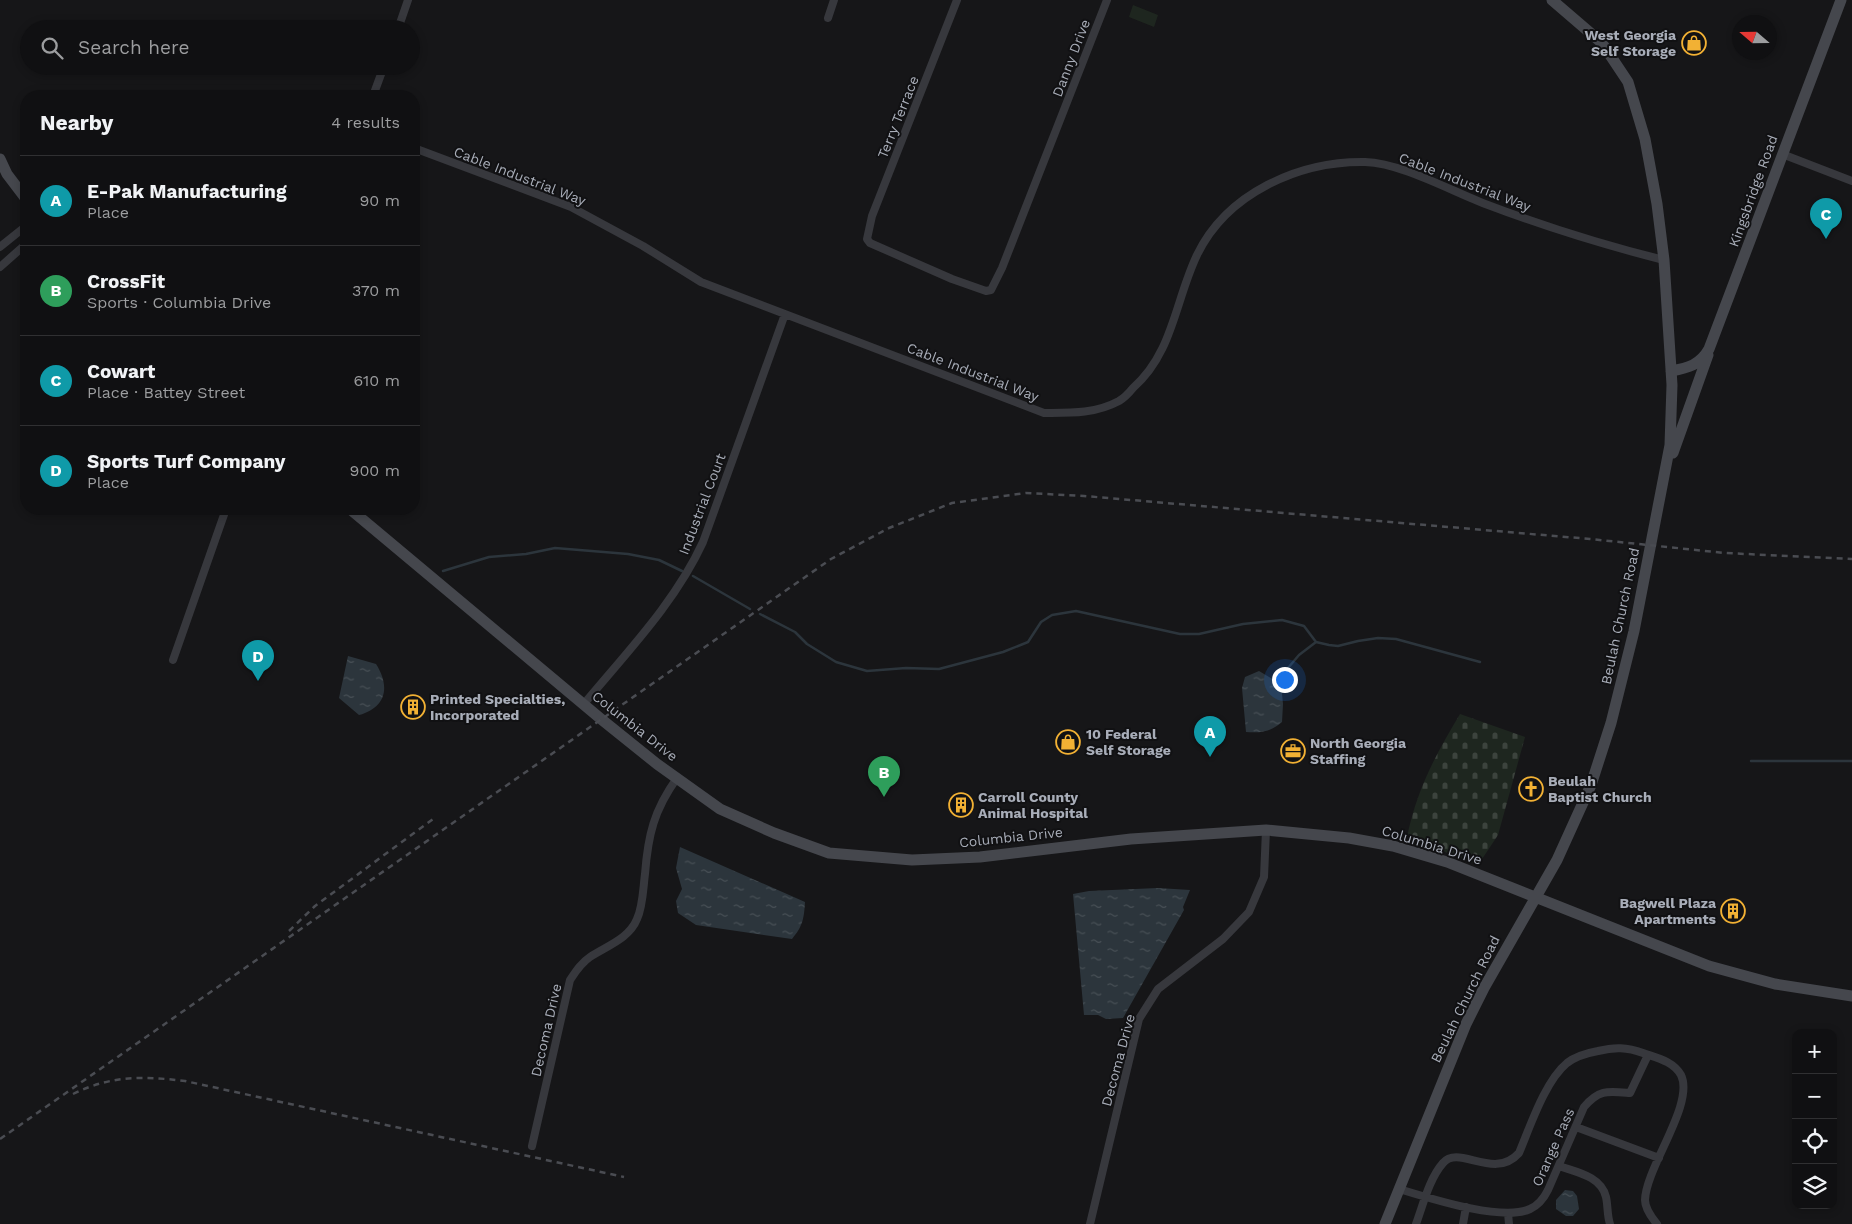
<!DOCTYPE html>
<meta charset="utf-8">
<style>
body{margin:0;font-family:"Work Sans",sans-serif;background:#19191b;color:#f1f3f6}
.controls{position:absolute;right:15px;bottom:15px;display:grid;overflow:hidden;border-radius:10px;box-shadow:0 2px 8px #0003}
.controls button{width:45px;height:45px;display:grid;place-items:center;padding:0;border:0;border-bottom:1px solid #303032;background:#101012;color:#f1f3f6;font:25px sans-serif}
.compass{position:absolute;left:1732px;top:15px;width:45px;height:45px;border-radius:50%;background:#101012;box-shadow:0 2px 8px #0003;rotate:290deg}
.you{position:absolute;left:1284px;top:679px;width:18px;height:18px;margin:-12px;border:4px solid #fff;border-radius:50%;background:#1a73e8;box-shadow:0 0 0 8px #1a73e833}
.badge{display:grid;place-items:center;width:32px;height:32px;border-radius:50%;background:#0b8043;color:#fff;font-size:16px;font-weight:700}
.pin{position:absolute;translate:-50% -41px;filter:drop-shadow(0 1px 2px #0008)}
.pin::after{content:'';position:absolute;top:26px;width:18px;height:15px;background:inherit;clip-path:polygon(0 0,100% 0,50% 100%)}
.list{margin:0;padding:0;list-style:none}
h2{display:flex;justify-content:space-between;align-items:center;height:65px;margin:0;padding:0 20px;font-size:21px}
h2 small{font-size:16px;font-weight:400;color:#9c9d9f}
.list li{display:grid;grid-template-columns:32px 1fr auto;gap:15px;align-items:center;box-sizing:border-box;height:90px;padding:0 20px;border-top:1px solid #303032}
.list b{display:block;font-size:19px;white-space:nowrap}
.list p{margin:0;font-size:16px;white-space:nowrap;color:#9c9d9f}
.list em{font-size:16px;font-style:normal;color:#9c9d9f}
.icon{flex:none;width:28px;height:28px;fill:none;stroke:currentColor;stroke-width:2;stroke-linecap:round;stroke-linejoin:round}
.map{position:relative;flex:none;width:1852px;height:1224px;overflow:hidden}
.search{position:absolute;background:#101012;box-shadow:0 2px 8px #0003;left:20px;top:20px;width:400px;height:55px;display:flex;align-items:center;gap:12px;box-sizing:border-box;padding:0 18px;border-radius:28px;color:#9c9d9f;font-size:19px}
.panel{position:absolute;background:#101012;box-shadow:0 2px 8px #0003;left:20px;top:90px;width:400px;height:425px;border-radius:20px}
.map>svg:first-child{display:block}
.cemetery{fill:url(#cemetery-stones)}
.pitch{fill:#1e261f}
.water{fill:url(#water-ripples)}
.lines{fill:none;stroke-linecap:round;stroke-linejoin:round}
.stream{stroke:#2c353c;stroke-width:2.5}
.street{stroke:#37383d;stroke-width:8}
.secondary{stroke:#45474d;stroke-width:11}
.rail{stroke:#4a4c52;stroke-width:2.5;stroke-dasharray:6 5;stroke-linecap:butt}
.labels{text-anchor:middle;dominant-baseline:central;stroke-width:4;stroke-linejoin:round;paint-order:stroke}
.poi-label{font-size:14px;font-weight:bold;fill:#a8adb8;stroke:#111113;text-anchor:start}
.street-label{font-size:14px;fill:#a8adb8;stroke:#111113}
</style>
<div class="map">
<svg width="1852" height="1224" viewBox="0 0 1852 1224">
<defs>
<pattern id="cemetery-stones" width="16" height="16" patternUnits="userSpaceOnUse" patternTransform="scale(1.25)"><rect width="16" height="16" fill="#1e261f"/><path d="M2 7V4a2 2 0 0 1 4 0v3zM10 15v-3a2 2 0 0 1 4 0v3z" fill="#3c433d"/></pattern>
<pattern id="water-ripples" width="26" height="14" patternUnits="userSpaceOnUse" patternTransform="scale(1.25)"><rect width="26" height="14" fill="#2c353c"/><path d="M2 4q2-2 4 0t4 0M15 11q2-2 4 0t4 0" fill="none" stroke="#485056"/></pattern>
</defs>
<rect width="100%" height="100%" fill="#161618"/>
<path class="cemetery" d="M1460 714 1525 737 1498 835 1478 865 1407 837C1417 789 1435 756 1460 714Z"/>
<path class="pitch" d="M1133 5 1158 15 1154 27 1129 17Z"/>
<path class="water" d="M348 656 376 664C390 686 387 707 359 715L339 698Z
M1259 671 1281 684 1283 704 1282 722C1270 732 1261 733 1246 732L1242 688 1245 677Z
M680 847 805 902C804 918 803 926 792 939L696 925 678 913 676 901 682 889 676 868Z
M1158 888 1190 890 1183 907 1184 910 1123 1018 1106 1019 1098 1015H1084L1073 894 1089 891Z
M1565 1190 1573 1191 1577 1196 1579 1209 1573 1216H1566L1556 1209V1200Z"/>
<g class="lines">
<path class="stream" d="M443 571 489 557 526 554 555 548 628 554 659 560 682 571
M693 576 750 609
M760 614 795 632 807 644 836 662 867 671 906 668 939 669 1003 652 1028 642 1041 622 1052 615 1076 611 1180 634H1199L1243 624 1282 620 1304 626 1316 642 1329 645 1338 646 1358 641 1378 638 1396 639 1480 662
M1277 681 1299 655 1316 642
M1751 761H1852"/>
<path class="street" d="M957 0 872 216 867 239 870 243 952 279 986 291 991 290 1002 268 1107 0
M828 18 834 0
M398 29 408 0
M373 96 384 66
M414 148 571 207 643 246 701 282 1044 413C1070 413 1095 414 1119 401 1124 398 1129 393 1133 388 1173 353 1175 301 1197 255 1227 193 1299 161 1365 162 1402 163 1453 192 1488 205 1546 227 1604 245 1664 260
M1782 154 1852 181
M0 247 26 226
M0 267 26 244
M173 660 226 509
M583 705C626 653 675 603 703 542L785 314
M1576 1127 1659 1158
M532 1146 570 980C576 971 581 963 590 957 606 946 629 939 637 919 643 906 643 889 645 874 648 835 654 810 677 778
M1559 1166C1576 1172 1601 1176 1606 1197 1608 1206 1607 1215 1610 1224
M1399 1189C1429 1198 1502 1222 1530 1209 1539 1205 1544 1198 1548 1190L1584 1107C1599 1089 1608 1091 1630 1093L1648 1055
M1508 1213 1509 1224
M1090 1224 1139 1019 1158 989 1223 939 1249 912 1264 877 1266 830
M1416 1224C1423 1205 1429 1179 1443 1163 1459 1144 1494 1181 1519 1153 1530 1127 1545 1081 1567 1063 1576 1056 1587 1053 1598 1051 1614 1047 1627 1047 1643 1053 1657 1058 1673 1061 1681 1075 1695 1104 1646 1167 1645 1200 1645 1209 1652 1218 1657 1224
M1463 1224 1466 1207"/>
<path class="secondary" d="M0 159 7 174 26 199
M1671 371C1688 368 1700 365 1709 349L1841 0
M1673 453 1708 355
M350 509 601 719 657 764 720 809 774 833 829 853 912 860 980 857 1131 839 1266 830 1349 838 1393 846 1447 862 1709 966 1775 984 1852 996
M1385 1224 1466 1024 1484 988 1557 860 1591 785 1611 723 1634 631 1670 445 1672 385 1664 260 1657 204 1645 139 1628 82 1602 43 1552 0"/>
<path class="rail" d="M289 931 315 906 433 819
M73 1094C112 1075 143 1076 185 1081L624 1177
M0 1139 831 559 889 528 952 503 1026 493 1084 496 1590 539 1725 553 1852 559"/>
</g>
<defs>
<g id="shop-ring" transform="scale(1.25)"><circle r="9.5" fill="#111113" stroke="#f2b134" stroke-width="1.5"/><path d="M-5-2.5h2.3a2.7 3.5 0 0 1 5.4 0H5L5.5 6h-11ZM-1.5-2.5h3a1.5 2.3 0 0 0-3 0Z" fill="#f2b134"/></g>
<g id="building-ring" transform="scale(1.25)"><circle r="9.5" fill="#111113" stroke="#f2b134" stroke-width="1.5"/><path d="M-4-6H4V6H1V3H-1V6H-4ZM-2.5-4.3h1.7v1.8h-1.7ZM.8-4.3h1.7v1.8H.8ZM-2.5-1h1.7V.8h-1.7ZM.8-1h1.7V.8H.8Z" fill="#f2b134"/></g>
<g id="office-ring" transform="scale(1.25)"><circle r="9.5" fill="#111113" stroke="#f2b134" stroke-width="1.5"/><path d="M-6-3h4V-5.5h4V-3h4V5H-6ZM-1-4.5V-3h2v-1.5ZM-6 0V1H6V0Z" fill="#f2b134"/></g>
<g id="church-ring" transform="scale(1.25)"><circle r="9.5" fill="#111113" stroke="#f2b134" stroke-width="1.5"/><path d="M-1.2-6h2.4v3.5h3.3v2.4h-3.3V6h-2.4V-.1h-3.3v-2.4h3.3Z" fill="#f2b134"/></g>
</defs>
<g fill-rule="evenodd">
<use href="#shop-ring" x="1694" y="43"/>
<use href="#building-ring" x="413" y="707"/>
<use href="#shop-ring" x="1068" y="742"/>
<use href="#office-ring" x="1293" y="751"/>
<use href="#church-ring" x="1531" y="789"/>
<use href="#building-ring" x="961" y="805"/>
<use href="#building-ring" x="1733" y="911"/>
</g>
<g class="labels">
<g class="poi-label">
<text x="1676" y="35" text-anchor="end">West Georgia<tspan x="1676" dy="16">Self Storage</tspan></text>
<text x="430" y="699">Printed Specialties,<tspan x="430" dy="16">Incorporated</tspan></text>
<text x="1086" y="734">10 Federal<tspan x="1086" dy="16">Self Storage</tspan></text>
<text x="1310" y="743">North Georgia<tspan x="1310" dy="16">Staffing</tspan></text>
<text x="1548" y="781">Beulah<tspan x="1548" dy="16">Baptist Church</tspan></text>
<text x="978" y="797">Carroll County<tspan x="978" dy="16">Animal Hospital</tspan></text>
<text x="1716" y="903" text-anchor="end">Bagwell Plaza<tspan x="1716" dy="16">Apartments</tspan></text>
</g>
<g class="street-label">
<text transform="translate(1071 58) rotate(-69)">Danny Drive</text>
<text transform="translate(898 117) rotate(-68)">Terry Terrace</text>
<text transform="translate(520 176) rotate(21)">Cable Industrial Way</text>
<text transform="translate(1465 182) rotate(21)">Cable Industrial Way</text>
<text transform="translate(1753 191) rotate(-70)">Kingsbridge Road</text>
<text transform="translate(973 372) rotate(21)">Cable Industrial Way</text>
<text transform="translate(702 504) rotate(-69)">Industrial Court</text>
<text transform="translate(1620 616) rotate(-78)">Beulah Church Road</text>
<text transform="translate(635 726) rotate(38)">Columbia Drive</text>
<text transform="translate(1011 837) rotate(-6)">Columbia Drive</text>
<text transform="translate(1432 845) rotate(17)">Columbia Drive</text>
<text transform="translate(1465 999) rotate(-64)">Beulah Church Road</text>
<text transform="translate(546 1030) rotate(-77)">Decoma Drive</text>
<text transform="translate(1118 1060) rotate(-75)">Decoma Drive</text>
<text transform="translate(1553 1147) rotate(-66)">Orange Pass</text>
</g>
</g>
</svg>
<div class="controls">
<button>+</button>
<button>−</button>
<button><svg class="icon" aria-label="locate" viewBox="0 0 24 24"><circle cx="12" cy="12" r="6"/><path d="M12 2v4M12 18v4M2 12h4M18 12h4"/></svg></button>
<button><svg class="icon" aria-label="layers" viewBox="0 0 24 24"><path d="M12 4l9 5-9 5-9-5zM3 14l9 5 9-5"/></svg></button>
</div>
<svg class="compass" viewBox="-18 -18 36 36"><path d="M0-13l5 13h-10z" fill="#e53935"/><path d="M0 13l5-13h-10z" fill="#9c9d9f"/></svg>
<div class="you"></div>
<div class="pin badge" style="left:1210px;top:757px;background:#0f9aa8">A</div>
<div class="pin badge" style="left:884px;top:797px;background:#2e9e5b">B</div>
<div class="pin badge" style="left:1826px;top:239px;background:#0f9aa8">C</div>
<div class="pin badge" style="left:258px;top:681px;background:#0f9aa8">D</div>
<div class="search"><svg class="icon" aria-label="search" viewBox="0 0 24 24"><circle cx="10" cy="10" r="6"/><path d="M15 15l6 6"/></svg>Search here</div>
<section class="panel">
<h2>Nearby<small>4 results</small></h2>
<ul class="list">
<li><span class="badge" style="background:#0f9aa8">A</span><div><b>E-Pak Manufacturing</b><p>Place</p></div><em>90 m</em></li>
<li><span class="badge" style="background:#2e9e5b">B</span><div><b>CrossFit</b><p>Sports · Columbia Drive</p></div><em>370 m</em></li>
<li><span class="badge" style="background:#0f9aa8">C</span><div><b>Cowart</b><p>Place · Battey Street</p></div><em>610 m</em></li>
<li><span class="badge" style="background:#0f9aa8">D</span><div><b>Sports Turf Company</b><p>Place</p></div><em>900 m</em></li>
</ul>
</section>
</div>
